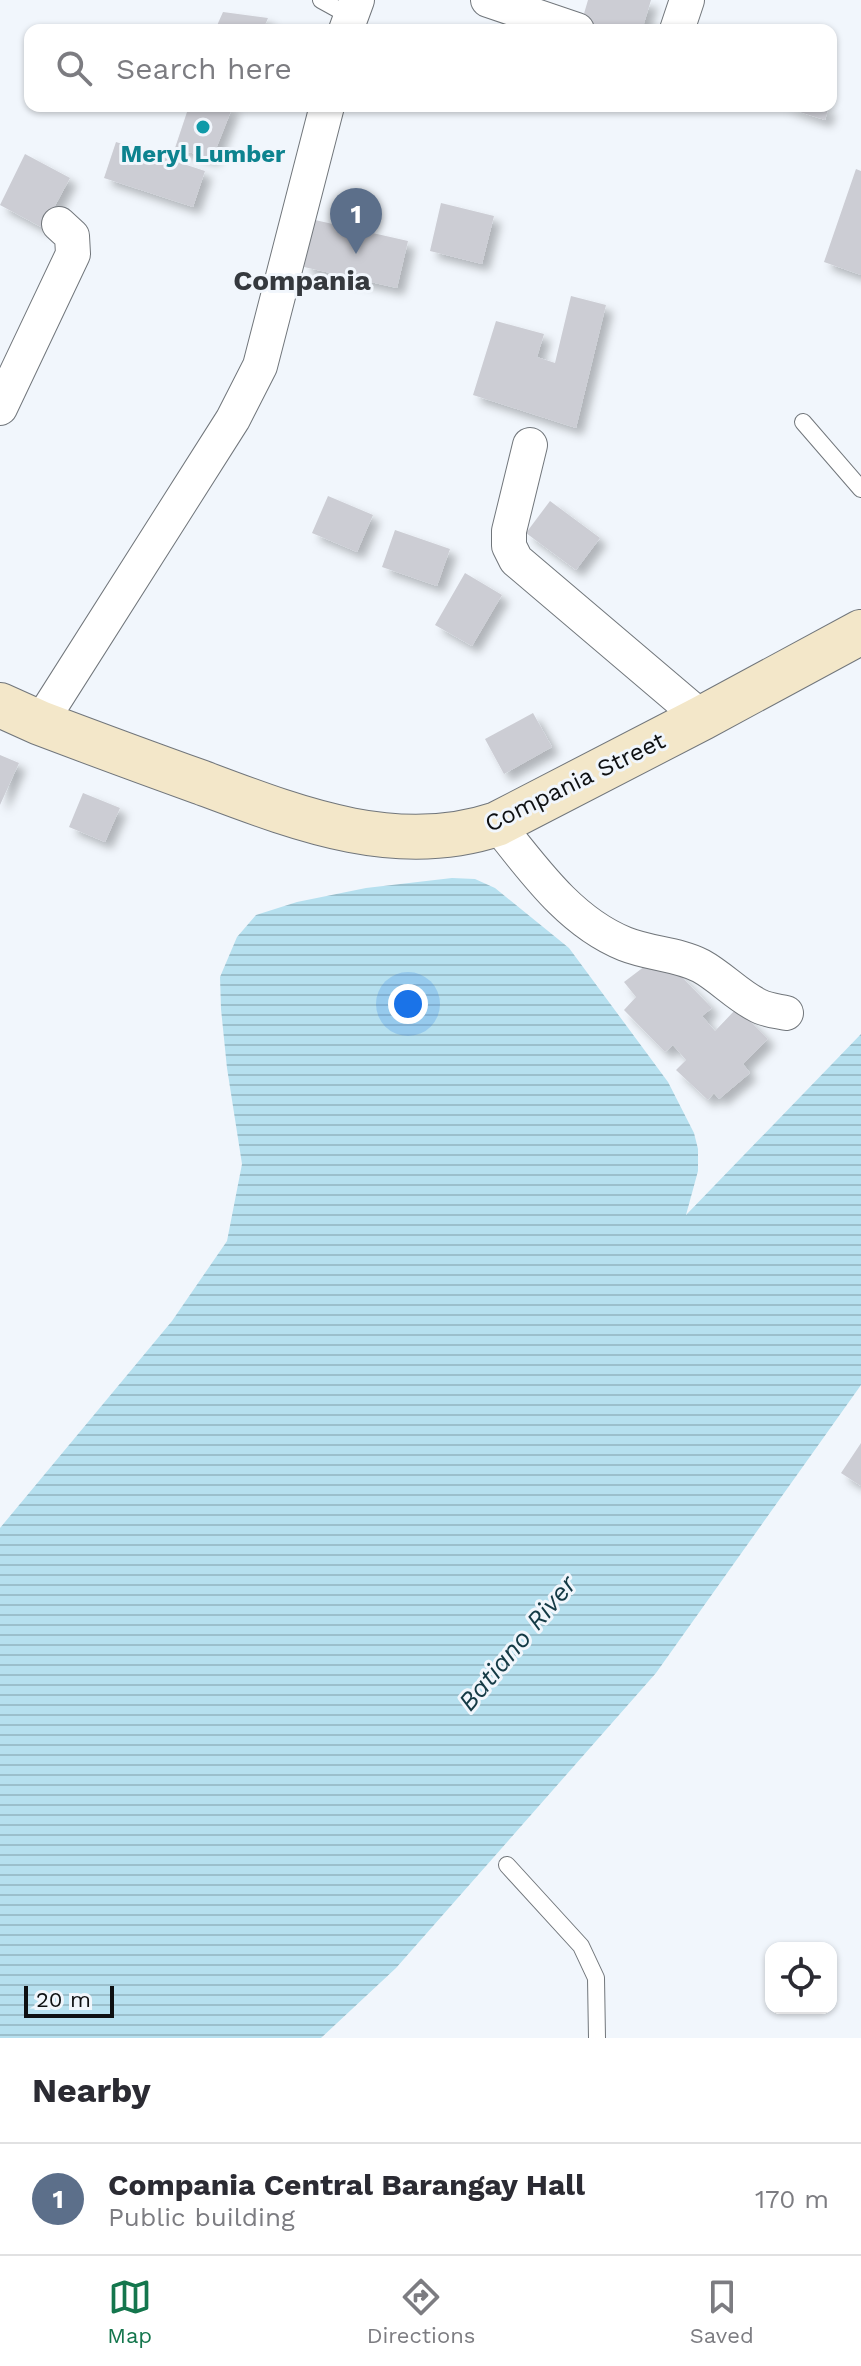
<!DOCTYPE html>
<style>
body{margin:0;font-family:"Work Sans",sans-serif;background:#f7f7f7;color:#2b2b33}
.controls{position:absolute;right:24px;bottom:24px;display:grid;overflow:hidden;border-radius:16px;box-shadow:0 2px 6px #0004}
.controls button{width:72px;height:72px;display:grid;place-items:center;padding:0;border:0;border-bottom:2px solid #e1e1e2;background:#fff;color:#2b2b33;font:40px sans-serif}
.scale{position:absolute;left:24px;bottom:20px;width:90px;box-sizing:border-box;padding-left:8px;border:4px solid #0e1012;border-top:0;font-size:22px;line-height:28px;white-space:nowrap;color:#0e1012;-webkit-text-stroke:6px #f1f6fc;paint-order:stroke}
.you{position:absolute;left:408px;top:1004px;width:28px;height:28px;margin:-20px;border:6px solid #fff;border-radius:50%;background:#1a73e8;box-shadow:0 0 0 12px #1a73e833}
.badge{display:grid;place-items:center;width:52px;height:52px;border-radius:50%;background:#14764d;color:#fff;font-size:26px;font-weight:700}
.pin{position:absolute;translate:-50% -66px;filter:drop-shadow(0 2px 4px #0008)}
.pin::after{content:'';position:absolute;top:42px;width:28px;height:24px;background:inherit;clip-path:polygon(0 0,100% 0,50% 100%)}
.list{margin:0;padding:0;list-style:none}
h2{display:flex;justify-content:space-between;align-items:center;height:104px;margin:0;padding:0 32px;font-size:34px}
h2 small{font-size:26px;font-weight:400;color:#7c7c81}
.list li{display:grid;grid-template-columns:52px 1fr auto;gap:24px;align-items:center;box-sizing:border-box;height:112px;padding:0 32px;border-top:2px solid #e1e1e2}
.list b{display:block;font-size:30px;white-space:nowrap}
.list p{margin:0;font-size:26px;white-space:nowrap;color:#7c7c81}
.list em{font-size:26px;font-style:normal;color:#7c7c81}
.icon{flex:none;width:44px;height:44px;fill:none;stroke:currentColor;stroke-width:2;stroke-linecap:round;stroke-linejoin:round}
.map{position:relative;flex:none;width:861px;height:2038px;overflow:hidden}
.search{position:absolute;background:#fff;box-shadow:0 2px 6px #0004;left:24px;right:24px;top:24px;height:88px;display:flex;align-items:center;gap:20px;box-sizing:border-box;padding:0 28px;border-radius:16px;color:#7c7c81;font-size:30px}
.sheet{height:216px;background:#fff}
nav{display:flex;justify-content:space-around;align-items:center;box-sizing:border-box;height:112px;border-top:2px solid #e1e1e2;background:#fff;font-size:22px;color:#7c7c81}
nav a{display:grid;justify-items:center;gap:4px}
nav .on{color:#14764d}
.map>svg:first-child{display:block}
.water{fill:url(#water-rules)}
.building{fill:#cccdd4;filter:url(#shadow)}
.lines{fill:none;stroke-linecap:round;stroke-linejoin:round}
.lane-casing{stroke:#71767b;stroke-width:18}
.street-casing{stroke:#71767b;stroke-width:36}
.secondary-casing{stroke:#71767b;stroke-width:46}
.lane{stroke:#fff;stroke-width:16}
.street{stroke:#fff;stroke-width:34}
.secondary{stroke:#f3e7c9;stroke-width:44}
.culture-dot{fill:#0f9aa8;stroke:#f1f6fc;stroke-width:3}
.labels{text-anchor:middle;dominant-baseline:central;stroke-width:6;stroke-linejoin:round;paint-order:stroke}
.culture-label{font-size:24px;font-weight:bold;fill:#0d838f;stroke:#f1f6fc}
.street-label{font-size:24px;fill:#0e1012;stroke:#f1f6fc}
.water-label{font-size:26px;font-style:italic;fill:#143a45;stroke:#f1f6fc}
.quarter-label{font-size:28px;font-weight:bold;fill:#35393e;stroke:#f1f6fc}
</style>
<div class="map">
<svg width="861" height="2038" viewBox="0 0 861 2038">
<defs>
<pattern id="water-rules" width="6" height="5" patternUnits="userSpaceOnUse" patternTransform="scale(2)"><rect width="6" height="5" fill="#b6e0ef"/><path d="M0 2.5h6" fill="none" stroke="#9bbfcc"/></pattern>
<filter id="shadow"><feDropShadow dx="7" dy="7" stdDeviation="4" flood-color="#0004"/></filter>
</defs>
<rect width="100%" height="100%" fill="#f1f6fc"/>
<path class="water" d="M452 878 475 879 495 888 569 948 668 1082 694 1133 698 1149V1171L686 1215 861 1034V1385L656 1673 396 1968 321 2038H0V1528L172 1321 227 1241 242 1164 227 1068 221 1009 220 977 237 937 256 915 297 902 366 888Z"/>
<path class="building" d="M588 0H651L642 30H600L581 24Z
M223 12 268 18 263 30H215Z
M189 106H233L212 159 175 148Z
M781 106H829L825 120Z
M116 142 205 171 193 207 104 178Z
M25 154 70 178 43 228 0 205Z
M856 169 861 171V275L824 262Z
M441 203 494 216 482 264 430 251Z
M315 220 408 241 397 288 304 267Z
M571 296 606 305 576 428 473 395 496 321 544 334 537 357 555 363Z
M328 496 373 515 357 552 312 533Z
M550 501 600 538 576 570 526 533Z
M395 530 450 549 437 586 382 567Z
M465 573 502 595 472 646 435 625Z
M533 713 552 747 504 774 485 739Z
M0 755 19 763 0 805Z
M83 793 120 808 105 842 69 827Z
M653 960 662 972 670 965 712 1008 702 1016 715 1031 737 1008 768 1039 743 1064 750 1073 719 1099 714 1093 708 1100 676 1070 686 1060 673 1045 665 1052 624 1010 636 997 624 982Z
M861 1443V1486L841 1473Z"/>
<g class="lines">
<g class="lane-casing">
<path id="lane" d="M321 0 350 16
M803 422 861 489
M507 1865 581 1946 596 1978 597 2038"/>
</g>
<g class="street-casing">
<path id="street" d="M488 0 577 30
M346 30 357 0
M677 30 687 0
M0 408 73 254 72 236 59 224
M530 445 509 531V546L516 560 702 718
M40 723 233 419 260 366 327 106
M497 824C533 869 570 922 625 944 650 954 678 954 701 966 721 977 737 995 757 1005 765 1010 777 1011 786 1013"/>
</g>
<g class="secondary-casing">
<path id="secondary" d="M0 705 40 723C93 743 147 763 200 782 296 818 396 858 497 824L702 718 861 632"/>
</g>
<use href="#lane" class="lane"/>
<use href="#street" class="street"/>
<use href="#secondary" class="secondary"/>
</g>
<circle class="culture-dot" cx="203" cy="127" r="8"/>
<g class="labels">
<g class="culture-label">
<text x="203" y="154">Meryl Lumber</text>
</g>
<g class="street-label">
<text transform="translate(575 782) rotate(-26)">Compania Street</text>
</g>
<g class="water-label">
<text transform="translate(517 1643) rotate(-50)">Batiano River</text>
</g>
<g class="quarter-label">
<text x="302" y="280">Compania</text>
</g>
</g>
</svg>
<div class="controls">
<button><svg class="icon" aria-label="locate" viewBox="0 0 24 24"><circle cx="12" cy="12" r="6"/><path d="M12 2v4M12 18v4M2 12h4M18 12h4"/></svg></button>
</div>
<div class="scale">20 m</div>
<div class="you"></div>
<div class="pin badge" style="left:356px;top:254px;background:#5c6f8a">1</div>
<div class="search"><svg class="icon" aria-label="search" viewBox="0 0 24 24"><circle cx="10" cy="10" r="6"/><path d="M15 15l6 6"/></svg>Search here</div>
</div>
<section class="sheet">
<h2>Nearby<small></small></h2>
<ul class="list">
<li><span class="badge" style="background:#5c6f8a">1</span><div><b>Compania Central Barangay Hall</b><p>Public building</p></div><em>170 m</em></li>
</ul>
</section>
<nav>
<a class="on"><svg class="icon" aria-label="map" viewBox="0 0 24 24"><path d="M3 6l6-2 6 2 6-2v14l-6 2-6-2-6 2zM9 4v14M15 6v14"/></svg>Map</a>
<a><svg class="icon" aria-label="directions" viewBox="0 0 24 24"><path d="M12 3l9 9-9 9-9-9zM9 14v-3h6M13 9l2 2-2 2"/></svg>Directions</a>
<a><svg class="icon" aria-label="saved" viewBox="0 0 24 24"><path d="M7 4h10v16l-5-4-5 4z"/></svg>Saved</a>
</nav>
